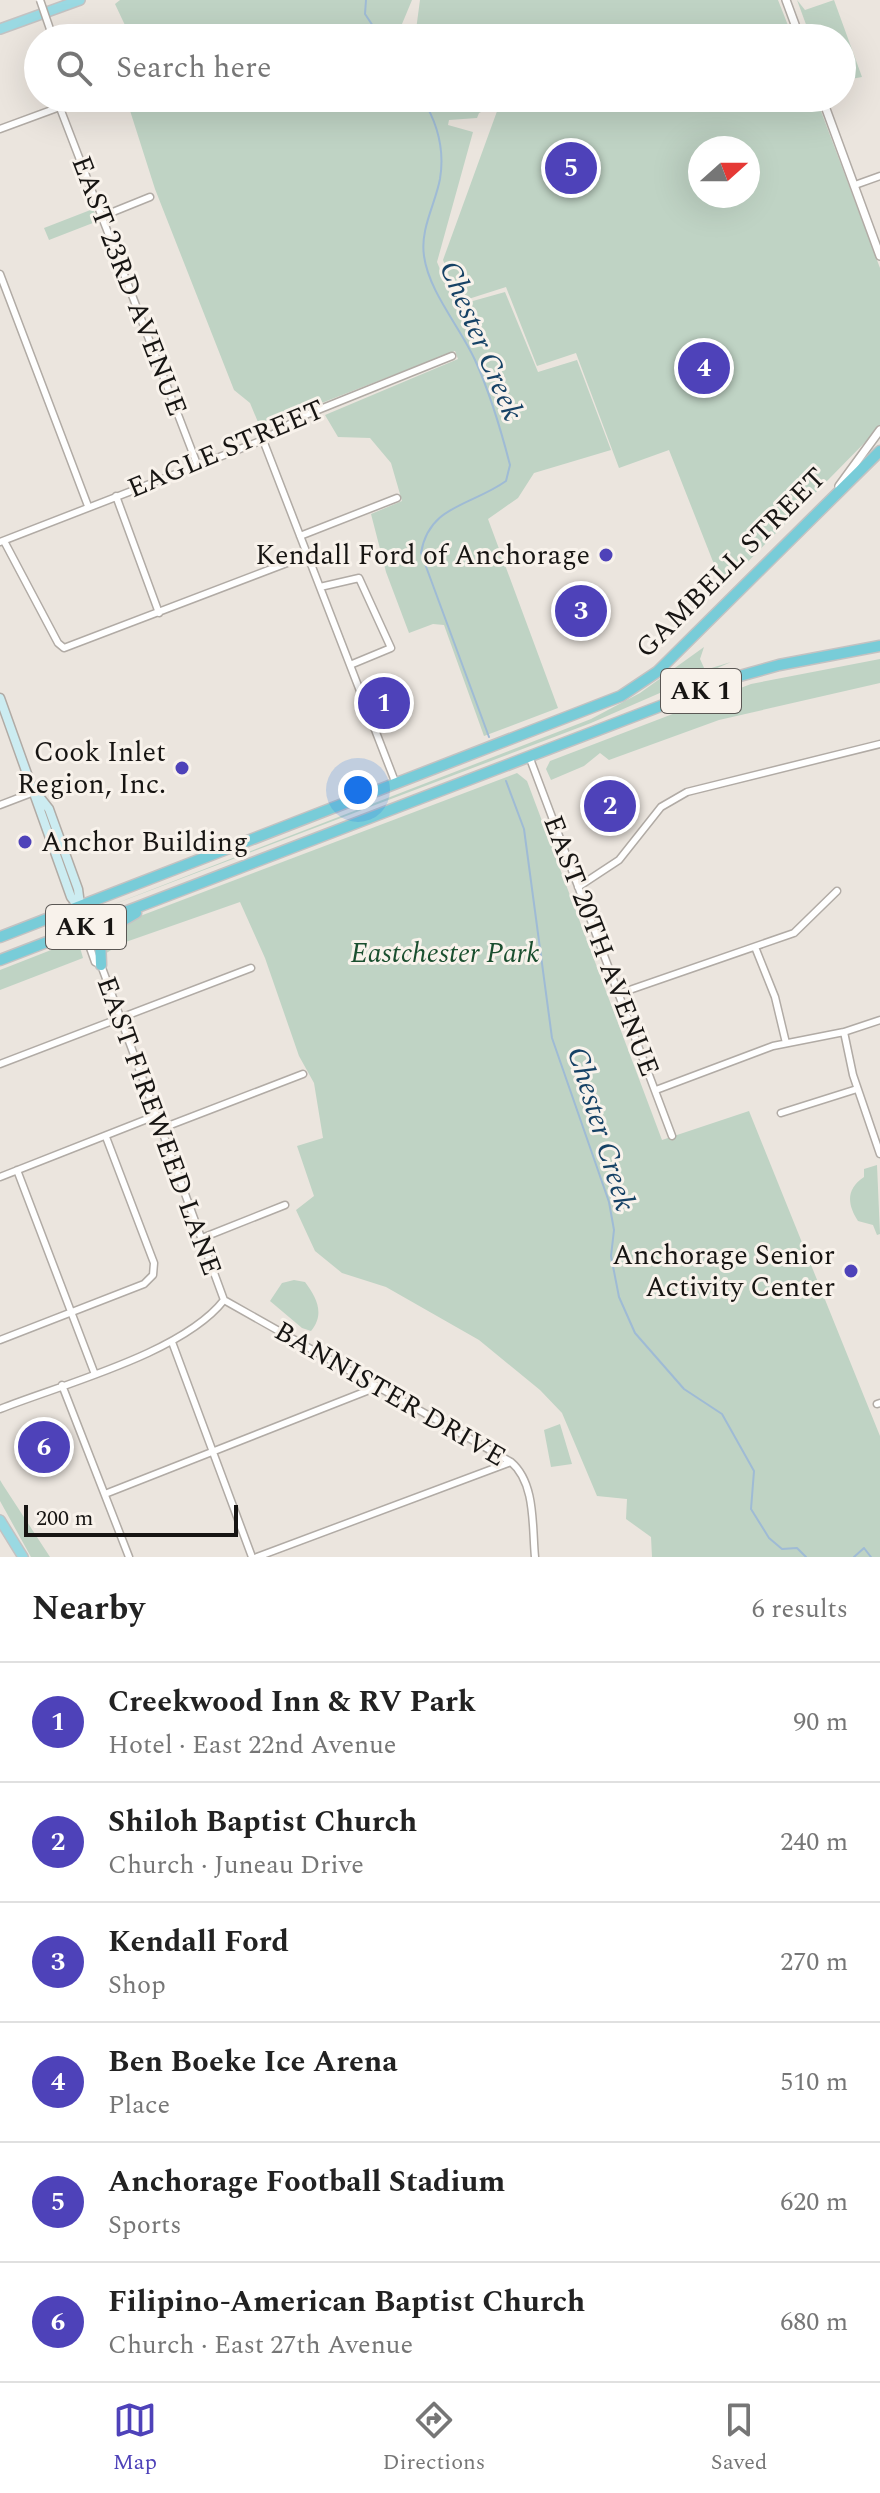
<!DOCTYPE html>
<meta charset="utf-8">
<style>
body{margin:0;font-family:Spectral,serif;background:#f2f2f2;color:#222}
.compass{position:absolute;left:688px;top:136px;width:72px;height:72px;border-radius:50%;background:#fff;box-shadow:0 8px 32px #0002;rotate:69deg}
.scale{position:absolute;left:24px;bottom:20px;width:214px;box-sizing:border-box;padding-left:8px;border:4px solid #171513;border-top:0;font-size:22px;line-height:28px;white-space:nowrap;color:#171513;-webkit-text-stroke:6px #f8f2eb;paint-order:stroke}
.you{position:absolute;left:358px;top:790px;width:28px;height:28px;margin:-20px;border:6px solid #fff;border-radius:50%;background:#1a73e8;box-shadow:0 0 0 12px #1a73e833}
.badge{display:grid;place-items:center;width:52px;height:52px;border-radius:50%;background:#4e42b9;color:#fff;font-size:26px;font-weight:700}
.pin{position:absolute;translate:-50% -50%;border:4px solid #fff;box-shadow:0 2px 8px #0006}
.list{margin:0;padding:0;list-style:none}
h2{display:flex;justify-content:space-between;align-items:center;height:104px;margin:0;padding:0 32px;font-size:34px}
h2 small{font-size:26px;font-weight:400;color:#767676}
.list li{display:grid;grid-template-columns:52px 1fr auto;gap:24px;align-items:center;box-sizing:border-box;height:120px;padding:0 32px;border-top:2px solid #e0e0e0}
.list b{display:block;font-size:30px;white-space:nowrap}
.list p{margin:0;font-size:26px;white-space:nowrap;color:#767676}
.list em{font-size:26px;font-style:normal;color:#767676}
.icon{flex:none;width:44px;height:44px;fill:none;stroke:currentColor;stroke-width:2;stroke-linecap:round;stroke-linejoin:round}
.map{position:relative;flex:none;width:880px;height:1557px;overflow:hidden}
.search{position:absolute;background:#fff;box-shadow:0 8px 32px #0002;left:24px;right:24px;top:24px;height:88px;display:flex;align-items:center;gap:20px;box-sizing:border-box;padding:0 28px;border-radius:44px;color:#767676;font-size:30px}
.sheet{height:824px;background:#fff}
nav{display:flex;justify-content:space-around;align-items:center;box-sizing:border-box;height:112px;border-top:2px solid #e0e0e0;background:#fff;font-size:22px;color:#767676}
nav a{display:grid;justify-items:center;gap:4px}
nav .on{color:#4e42b9}
.map>svg:first-child{display:block}
.green{fill:#bfd3c4;fill-rule:evenodd}
.lines{fill:none;stroke-linecap:round;stroke-linejoin:round}
.stream{stroke:#9fbbd5;stroke-width:2}
.minor-casing{stroke:#b1aba5;stroke-width:9}
.tertiary-casing{stroke:#b1aba5;stroke-width:10}
.secondary-casing{stroke:#b1aba5;stroke-width:11}
.primary-casing{stroke:#c3c2c2;stroke-width:12}
.trunk-casing{stroke:#c3c2c2;stroke-width:13}
.minor{stroke:#fff;stroke-width:6}
.tertiary{stroke:#fff;stroke-width:7}
.secondary{stroke:#ccecf1;stroke-width:8}
.primary{stroke:#9ad9e2;stroke-width:9}
.trunk{stroke:#78ccd8;stroke-width:10}
.minor-bridge-casing{stroke:#b1aba5;stroke-width:9;stroke-linecap:butt}
.minor-bridge{stroke:#fff;stroke-width:6}
.poi-dot{fill:#4e42b9;stroke:#f8f2eb;stroke-width:3}
.labels{text-anchor:middle;dominant-baseline:central;stroke-width:6;stroke-linejoin:round;paint-order:stroke}
.shield{fill:#f8f2eb;stroke:#5a5754;stroke-width:2}
.shield-label{font-size:26px;font-weight:bold;fill:#171513}
.street-label{font-size:28px;fill:#171513;stroke:#f8f2eb}
.poi-label{font-size:28px;fill:#171513;stroke:#f8f2eb;text-anchor:end}
.park-label{font-size:28px;font-style:italic;fill:#1a4f2f;stroke:#f8f2eb}
.water-label{font-size:30px;font-style:italic;fill:#164266;stroke:#f8f2eb}
</style>
<div class="map">
<svg width="880" height="1557" viewBox="0 0 880 1557">
<rect width="100%" height="100%" fill="#ebe5de"/>
<path class="green" d="M120 0H412L402 24 407 38H131L115 4Z
M420 0H778L793 38H426L416 30Z
M797 0 805 10 834 0 862 77 851 79 842 76V38H811Z
M126 98H483L496 105 479 113 477 118 449 120 448 125 473 132 437 262 455 306 505 292 538 372 577 360 611 450 534 473 518 498 488 519 558 708 484 736 444 625 433 624 409 633 386 572 371 514 402 501 391 463 370 438 338 437 325 415 458 359 455 351 260 427 250 403 234 390 155 189Z
M494 98H816L880 268V427L723 587 669 450 619 468 576 353 537 366 506 287 459 302 443 260 500 103ZM700 148H748V196H700Z
M93 209 98 221 49 240 44 228Z
M704 647 700 659 705 670 731 662 591 723 99 910 591 719 640 693Z
M880 659V683L719 720 609 760 600 753 584 766 551 780 546 769 550 761 751 684Z
M517 773 527 781 662 1140 749 1111 880 1436V1557H652L651 1537 626 1519 627 1499 597 1496 562 1413 540 1390 479 1340 386 1287 342 1273 315 1251 296 1210 314 1196 297 1146 323 1138 314 1083 299 1056 265 958 240 902 120 944 105 954 103 939 127 921Z
M69 943 79 944 83 958 0 990V970Z
M877 1165 880 1234 877 1235 873 1225 858 1221C847 1204 846 1189 864 1177V1169Z
M294 1280 305 1282C317 1298 325 1314 311 1331L302 1328 270 1301 282 1283Z
M560 1424 572 1464 551 1467 544 1430Z
M0 1480 3 1485 50 1557H31L0 1501Z"/>
<g class="lines">
<path class="stream" d="M366 0 365 14 381 38
M422 98C437 122 445 149 440 179 435 205 420 229 424 256 429 292 460 327 475 360 490 393 501 430 510 465L506 481C471 506 429 505 421 553L489 737
M506 781 524 829 552 1038 609 1202 614 1230 611 1256 619 1297 635 1333 684 1389 722 1414 754 1471 751 1509 769 1538 782 1549 797 1548 806 1557
M854 1557 864 1548 871 1557"/>
<g class="minor-casing">
<path id="minor" d="M60 108 197 464
M0 129 76 101 75 98
M855 185 880 176
M103 216 150 197
M0 274 88 506
M263 440 396 784
M116 496 159 613
M300 536 397 498
M4 541 58 643 64 648 308 555
M0 542 263 440 303 416 452 356
M320 587 359 578 391 648 350 665
M529 756 672 1136
M0 805 34 792
M578 887 619 860 661 807 687 792 880 744
M83 928 95 962 101 965 224 1300
M755 947 775 997 786 1043
M618 994 794 933 837 891
M844 1032 853 1075 880 1154
M0 1064 251 968
M656 1090 773 1046 844 1032 880 1020
M781 1113 857 1089
M160 1129 303 1074
M17 1170 94 1372
M0 1177 155 1116
M202 1238 285 1205
M224 1300 511 1462C536 1483 532 1527 535 1557
M0 1340 144 1284 153 1275 154 1263 106 1137
M172 1342 252 1557
M62 1385 129 1557
M877 1404 880 1403
M0 1409C63 1384 183 1353 224 1300
M105 1494 377 1387
M257 1557 511 1462"/>
</g>
<g class="tertiary-casing">
<path id="tertiary" d="M786 0 800 38
M822 98 880 256
M839 486 880 430"/>
</g>
<g class="secondary-casing">
<path id="secondary" d="M0 698 71 897 79 907
M38 795 49 809 78 889 83 928"/>
</g>
<g class="primary-casing">
<path id="primary" d="M0 29 80 0
M0 1520 23 1557"/>
</g>
<g class="trunk-casing">
<path id="trunk" d="M0 937 621 696 657 672 880 451
M0 960 736 677 779 665 880 646
M101 965 100 938 105 931 136 913"/>
</g>
<use href="#minor" class="minor"/>
<use href="#tertiary" class="tertiary"/>
<use href="#secondary" class="secondary"/>
<use href="#primary" class="primary"/>
<use href="#trunk" class="trunk"/>
<g class="minor-bridge-casing">
<path id="minor-bridge" d="M40 0 52 35"/>
</g>
<use href="#minor-bridge" class="minor-bridge"/>
</g>
<g class="poi-dot">
<circle cx="606" cy="555" r="8"/>
<circle cx="182" cy="768" r="8"/>
<circle cx="25" cy="842" r="8"/>
<circle cx="851" cy="1271" r="8"/>
</g>
<g class="labels">
<g class="shield">
<rect x="661" y="669" width="80" height="44" rx="6"/>
<rect x="46" y="905" width="80" height="44" rx="6"/>
</g>
<g class="shield-label">
<text x="701" y="691">AK 1</text>
<text x="86" y="927">AK 1</text>
</g>
<g class="street-label">
<text transform="translate(129 286) rotate(69)">EAST 23RD AVENUE</text>
<text transform="translate(226 449) rotate(-23)">EAGLE STREET</text>
<text transform="translate(731 563) rotate(-45)">GAMBELL STREET</text>
<text transform="translate(601 946) rotate(69)">EAST 20TH AVENUE</text>
<text transform="translate(159 1126) rotate(70)">EAST FIREWEED LANE</text>
<text transform="translate(390 1394) rotate(30)">BANNISTER DRIVE</text>
</g>
<g class="poi-label">
<text x="590" y="555">Kendall Ford of Anchorage</text>
<text x="166" y="752">Cook Inlet<tspan x="166" dy="32">Region, Inc.</tspan></text>
<text x="41" y="842" text-anchor="start">Anchor Building</text>
<text x="835" y="1255">Anchorage Senior<tspan x="835" dy="32">Activity Center</tspan></text>
</g>
<g class="park-label">
<text x="445" y="953">Eastchester Park</text>
</g>
<g class="water-label">
<text transform="translate(481 341) rotate(67)">Chester Creek</text>
<text transform="translate(601 1129) rotate(73)">Chester Creek</text>
</g>
</g>
</svg>
<svg class="compass" viewBox="-18 -18 36 36"><path d="M0-13l5 13h-10z" fill="#e53935"/><path d="M0 13l5-13h-10z" fill="#767676"/></svg>
<div class="scale">200 m</div>
<div class="you"></div>
<div class="pin badge" style="left:384px;top:703px">1</div>
<div class="pin badge" style="left:610px;top:806px">2</div>
<div class="pin badge" style="left:581px;top:611px">3</div>
<div class="pin badge" style="left:704px;top:368px">4</div>
<div class="pin badge" style="left:571px;top:168px">5</div>
<div class="pin badge" style="left:44px;top:1447px">6</div>
<div class="search"><svg class="icon" aria-label="search" viewBox="0 0 24 24"><circle cx="10" cy="10" r="6"/><path d="M15 15l6 6"/></svg>Search here</div>
</div>
<section class="sheet">
<h2>Nearby<small>6 results</small></h2>
<ul class="list">
<li><span class="badge">1</span><div><b>Creekwood Inn &amp; RV Park</b><p>Hotel · East 22nd Avenue</p></div><em>90 m</em></li>
<li><span class="badge">2</span><div><b>Shiloh Baptist Church</b><p>Church · Juneau Drive</p></div><em>240 m</em></li>
<li><span class="badge">3</span><div><b>Kendall Ford</b><p>Shop</p></div><em>270 m</em></li>
<li><span class="badge">4</span><div><b>Ben Boeke Ice Arena</b><p>Place</p></div><em>510 m</em></li>
<li><span class="badge">5</span><div><b>Anchorage Football Stadium</b><p>Sports</p></div><em>620 m</em></li>
<li><span class="badge">6</span><div><b>Filipino-American Baptist Church</b><p>Church · East 27th Avenue</p></div><em>680 m</em></li>
</ul>
</section>
<nav>
<a class="on"><svg class="icon" aria-label="map" viewBox="0 0 24 24"><path d="M3 6l6-2 6 2 6-2v14l-6 2-6-2-6 2zM9 4v14M15 6v14"/></svg>Map</a>
<a><svg class="icon" aria-label="directions" viewBox="0 0 24 24"><path d="M12 3l9 9-9 9-9-9zM9 14v-3h6M13 9l2 2-2 2"/></svg>Directions</a>
<a><svg class="icon" aria-label="saved" viewBox="0 0 24 24"><path d="M7 4h10v16l-5-4-5 4z"/></svg>Saved</a>
</nav>
